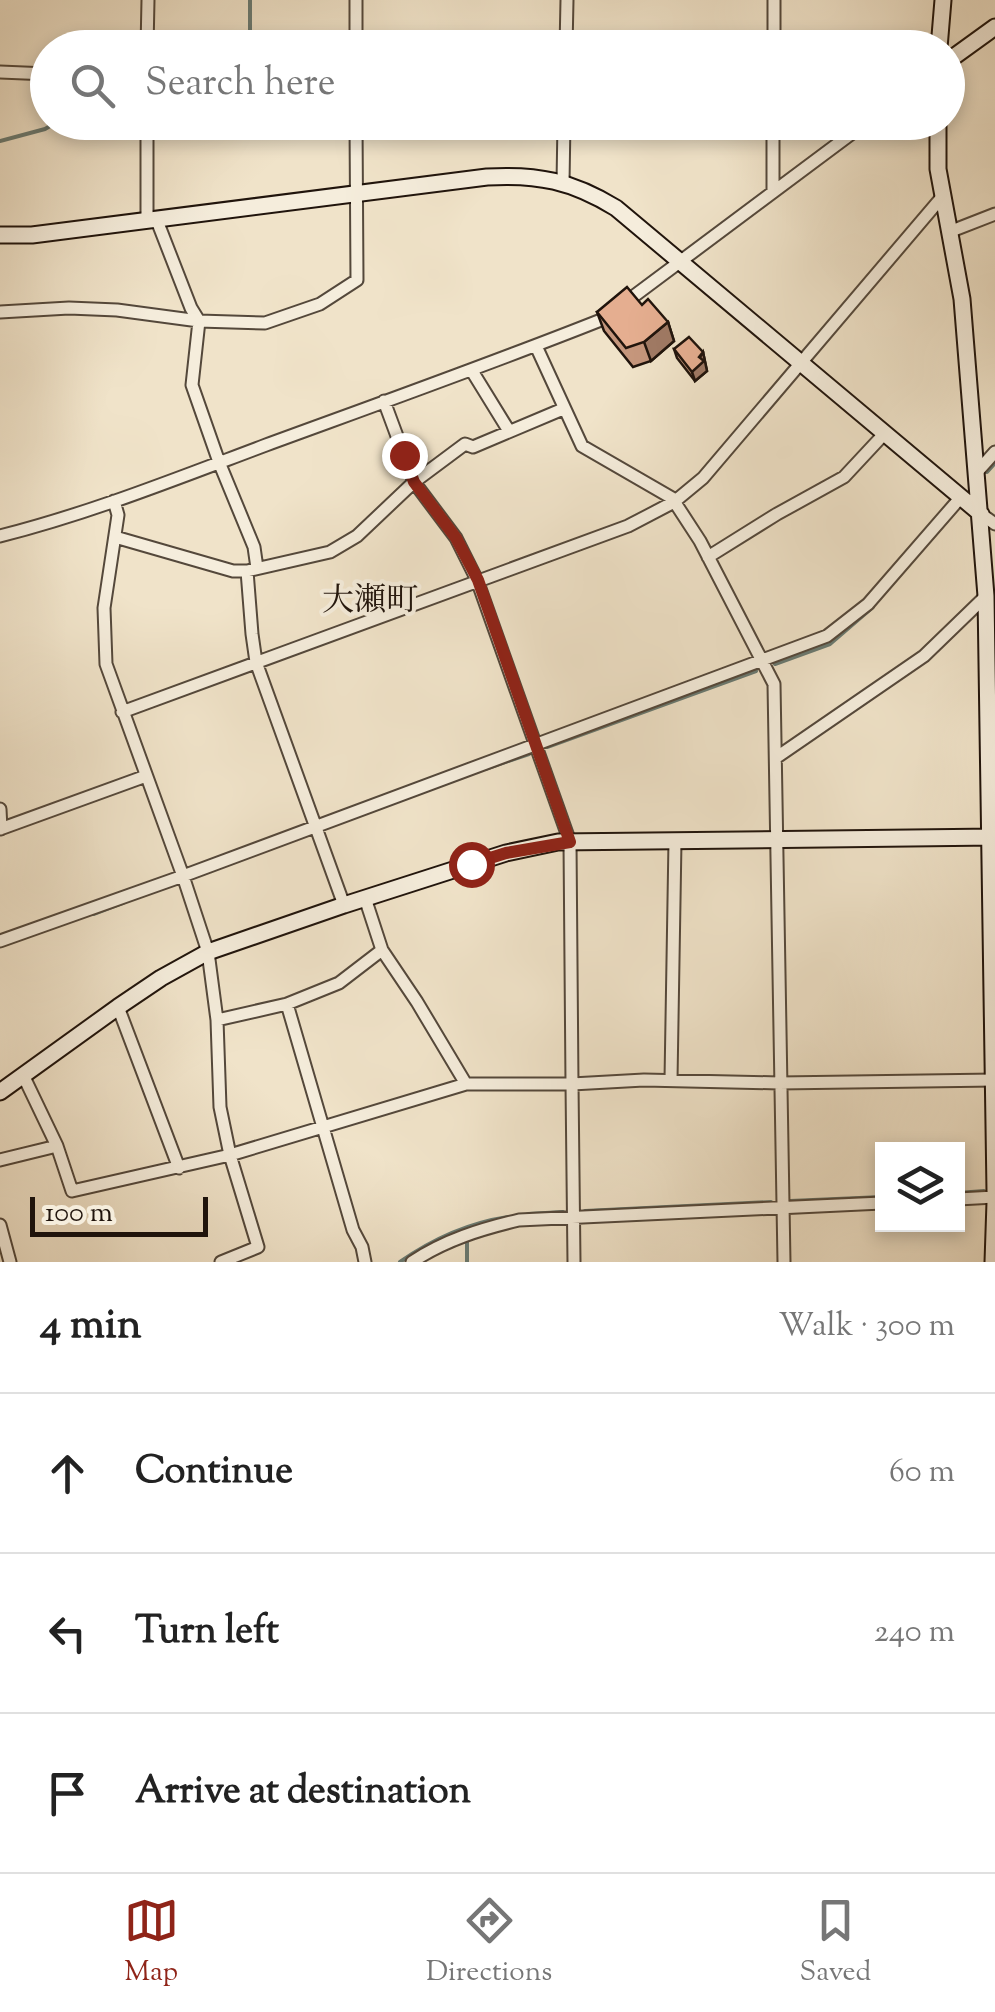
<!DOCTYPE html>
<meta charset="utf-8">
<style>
body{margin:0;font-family:"Sorts Mill Goudy","Noto Serif JP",serif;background:#f6f6f6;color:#222}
.controls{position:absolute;right:30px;bottom:30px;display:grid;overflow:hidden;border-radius:0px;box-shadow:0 5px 15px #0003}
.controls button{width:90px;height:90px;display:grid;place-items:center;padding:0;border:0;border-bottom:2px solid #e0e0e0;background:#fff;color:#222;font:50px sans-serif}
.scale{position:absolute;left:30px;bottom:25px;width:178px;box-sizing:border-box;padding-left:10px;border:5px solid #20140c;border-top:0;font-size:28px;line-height:35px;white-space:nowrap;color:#20140c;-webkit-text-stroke:8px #f5eddc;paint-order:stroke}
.stop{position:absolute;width:30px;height:30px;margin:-22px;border:8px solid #8f2418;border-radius:50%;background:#fff}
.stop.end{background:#8f2418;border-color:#fff;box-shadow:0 2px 10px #0008}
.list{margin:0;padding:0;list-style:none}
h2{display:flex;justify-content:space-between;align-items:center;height:130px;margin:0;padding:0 40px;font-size:42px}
h2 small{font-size:32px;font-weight:400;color:#767676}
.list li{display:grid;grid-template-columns:65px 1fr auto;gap:30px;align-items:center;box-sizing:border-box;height:160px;padding:0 40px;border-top:2px solid #e0e0e0}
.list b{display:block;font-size:38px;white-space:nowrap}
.list em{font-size:32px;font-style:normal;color:#767676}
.icon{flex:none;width:55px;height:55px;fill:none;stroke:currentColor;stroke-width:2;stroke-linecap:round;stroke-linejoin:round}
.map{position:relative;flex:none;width:995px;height:1262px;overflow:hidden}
.search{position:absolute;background:#fff;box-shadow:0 5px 15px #0003;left:30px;right:30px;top:30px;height:110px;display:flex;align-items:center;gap:25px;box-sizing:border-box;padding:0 35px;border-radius:55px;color:#767676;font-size:38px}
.sheet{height:610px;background:#fff}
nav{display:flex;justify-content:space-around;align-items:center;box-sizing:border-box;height:140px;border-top:2px solid #e0e0e0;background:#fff;font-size:28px;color:#767676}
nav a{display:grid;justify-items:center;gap:5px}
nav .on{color:#8f2418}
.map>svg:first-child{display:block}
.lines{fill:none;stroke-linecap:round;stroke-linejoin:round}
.stream{stroke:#697a72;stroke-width:4}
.street-casing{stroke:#54483b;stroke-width:15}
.secondary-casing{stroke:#20140c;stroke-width:19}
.street{stroke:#f5eddc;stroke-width:11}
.secondary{stroke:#f5eddc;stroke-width:15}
.wall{fill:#c5967c;stroke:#20140c;stroke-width:2.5}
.shaded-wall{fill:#a07a65;stroke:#20140c;stroke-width:2.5}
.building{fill:#e5ae90;stroke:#20140c;stroke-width:2.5}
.route{stroke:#8f2418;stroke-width:12}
.labels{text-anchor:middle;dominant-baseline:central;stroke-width:8;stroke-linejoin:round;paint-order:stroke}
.neighbourhood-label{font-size:32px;fill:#20140c;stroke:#f5eddc}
</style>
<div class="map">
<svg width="995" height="1262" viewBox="0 0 995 1262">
<rect width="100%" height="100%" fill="#f0e3c9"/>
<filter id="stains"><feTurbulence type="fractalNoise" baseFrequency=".002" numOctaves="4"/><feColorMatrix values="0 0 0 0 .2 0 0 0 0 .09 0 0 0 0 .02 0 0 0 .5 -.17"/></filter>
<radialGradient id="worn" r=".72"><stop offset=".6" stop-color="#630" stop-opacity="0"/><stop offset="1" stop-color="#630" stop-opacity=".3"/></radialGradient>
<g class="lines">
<path class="stream" d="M250 0V48
M0 141 45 129 57 122
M987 472 995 463
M775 664 830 644 873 607
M547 747 756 671
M485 769 529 754
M94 914 123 903
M958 1193 984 1191
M790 1201 882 1197
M585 1211 771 1202
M528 1214 563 1212
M467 1238V1262
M400 1262C433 1239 468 1223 508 1217"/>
<g class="street-casing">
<path id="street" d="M147 48 148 0
M356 48V0
M566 48 567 0
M774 48V0
M0 72 48 74
M147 122V220
M563 183 564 122
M773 192V122
M156 218 191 308 199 321 192 385 219 462 254 547 257 568
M949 232 995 214
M626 302 867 122
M0 312 69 308 117 310 199 321 265 323 320 304 357 280 356 122
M536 346 582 446 672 498 700 541 774 684 784 1262
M472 371 509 431
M384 401 414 482 456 538 477 580 570 842 572 1084 644 1080 779 1083 995 1080
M977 472 995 452
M981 514 995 524
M0 536C91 513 178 478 266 445 378 404 490 364 601 320L611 313
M115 537 233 571H247L330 552 357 536 414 482 465 444 473 447 563 409
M708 557 777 514 844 477 885 433
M247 571 252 634 256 662 344 905
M122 712 628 526 674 502 703 478 942 197
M777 757 924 656 986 596
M0 809 1 829
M0 829 146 776
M365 898 382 950 417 1002 466 1084
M0 941 183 876 827 636 868 604 961 497
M287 1004 353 1230 362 1247 365 1262
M118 1007 179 1168
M217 1020 287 1004 339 983 382 950
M23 1075 57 1146 72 1191 230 1155 220 1107 217 1020 208 952 183 876 106 664 104 608 118 515 114 501
M671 1080 675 841
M0 1160 57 1146
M958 1199 995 1197
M0 1225 10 1262
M221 1262 258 1247 230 1155 466 1084H572L574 1262
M412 1262C445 1240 481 1229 519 1220L882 1203"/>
</g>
<g class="secondary-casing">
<path id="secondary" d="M939 48 943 0
M948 61 995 27
M938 122V169L962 299 986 596 995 1191
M0 235H32L487 177C538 174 572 181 616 208L981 514
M0 1092 118 1007 161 978 208 952 344 905 506 853 558 842 995 837
M993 1262 995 1202"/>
</g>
<use href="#street" class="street"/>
<use href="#secondary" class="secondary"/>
</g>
<path class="wall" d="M642 305 668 322 674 341 651 361 633 367 604 331 597 312Z
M674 349 703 352 707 371 695 381 677 358Z"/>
<path class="shaded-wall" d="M668 322 674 341 651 361 644 342Z
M703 352 707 371 695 381 692 372Z"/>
<path class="building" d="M627 287 642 305 648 299 668 322 644 342 626 348 597 312Z
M689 337 703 352 699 357 704 361 692 372 674 349Z"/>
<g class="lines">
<path class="route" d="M404 455 414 482 456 538 478 580 570 842 506 853 471 864"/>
</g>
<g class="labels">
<g class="neighbourhood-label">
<text x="370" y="602">大瀬町</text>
</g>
</g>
<rect width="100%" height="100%" filter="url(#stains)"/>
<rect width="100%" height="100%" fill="url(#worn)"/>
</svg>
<div class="controls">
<button><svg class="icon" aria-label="layers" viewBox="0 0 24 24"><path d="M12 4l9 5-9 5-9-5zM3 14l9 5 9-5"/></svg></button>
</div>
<div class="scale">100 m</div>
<div class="stop" style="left:471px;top:864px"></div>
<div class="stop end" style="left:404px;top:455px"></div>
<div class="search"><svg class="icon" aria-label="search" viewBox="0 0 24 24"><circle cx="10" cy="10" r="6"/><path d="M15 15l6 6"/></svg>Search here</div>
</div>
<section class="sheet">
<h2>4 min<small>Walk · 300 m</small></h2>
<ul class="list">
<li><svg class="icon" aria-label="ahead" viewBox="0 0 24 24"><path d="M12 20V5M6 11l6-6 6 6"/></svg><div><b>Continue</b></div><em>60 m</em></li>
<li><svg class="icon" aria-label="left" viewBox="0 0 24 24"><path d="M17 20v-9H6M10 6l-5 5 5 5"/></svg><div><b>Turn left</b></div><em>240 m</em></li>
<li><svg class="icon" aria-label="arrive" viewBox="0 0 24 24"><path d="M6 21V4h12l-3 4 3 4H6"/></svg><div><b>Arrive at destination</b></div></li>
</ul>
</section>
<nav>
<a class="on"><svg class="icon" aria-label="map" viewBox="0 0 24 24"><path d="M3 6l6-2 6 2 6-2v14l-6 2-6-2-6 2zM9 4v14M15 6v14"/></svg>Map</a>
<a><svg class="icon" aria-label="directions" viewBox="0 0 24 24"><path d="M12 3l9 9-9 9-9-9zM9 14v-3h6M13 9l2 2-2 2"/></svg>Directions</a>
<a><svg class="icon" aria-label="saved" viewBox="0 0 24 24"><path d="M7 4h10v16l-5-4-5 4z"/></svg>Saved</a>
</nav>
